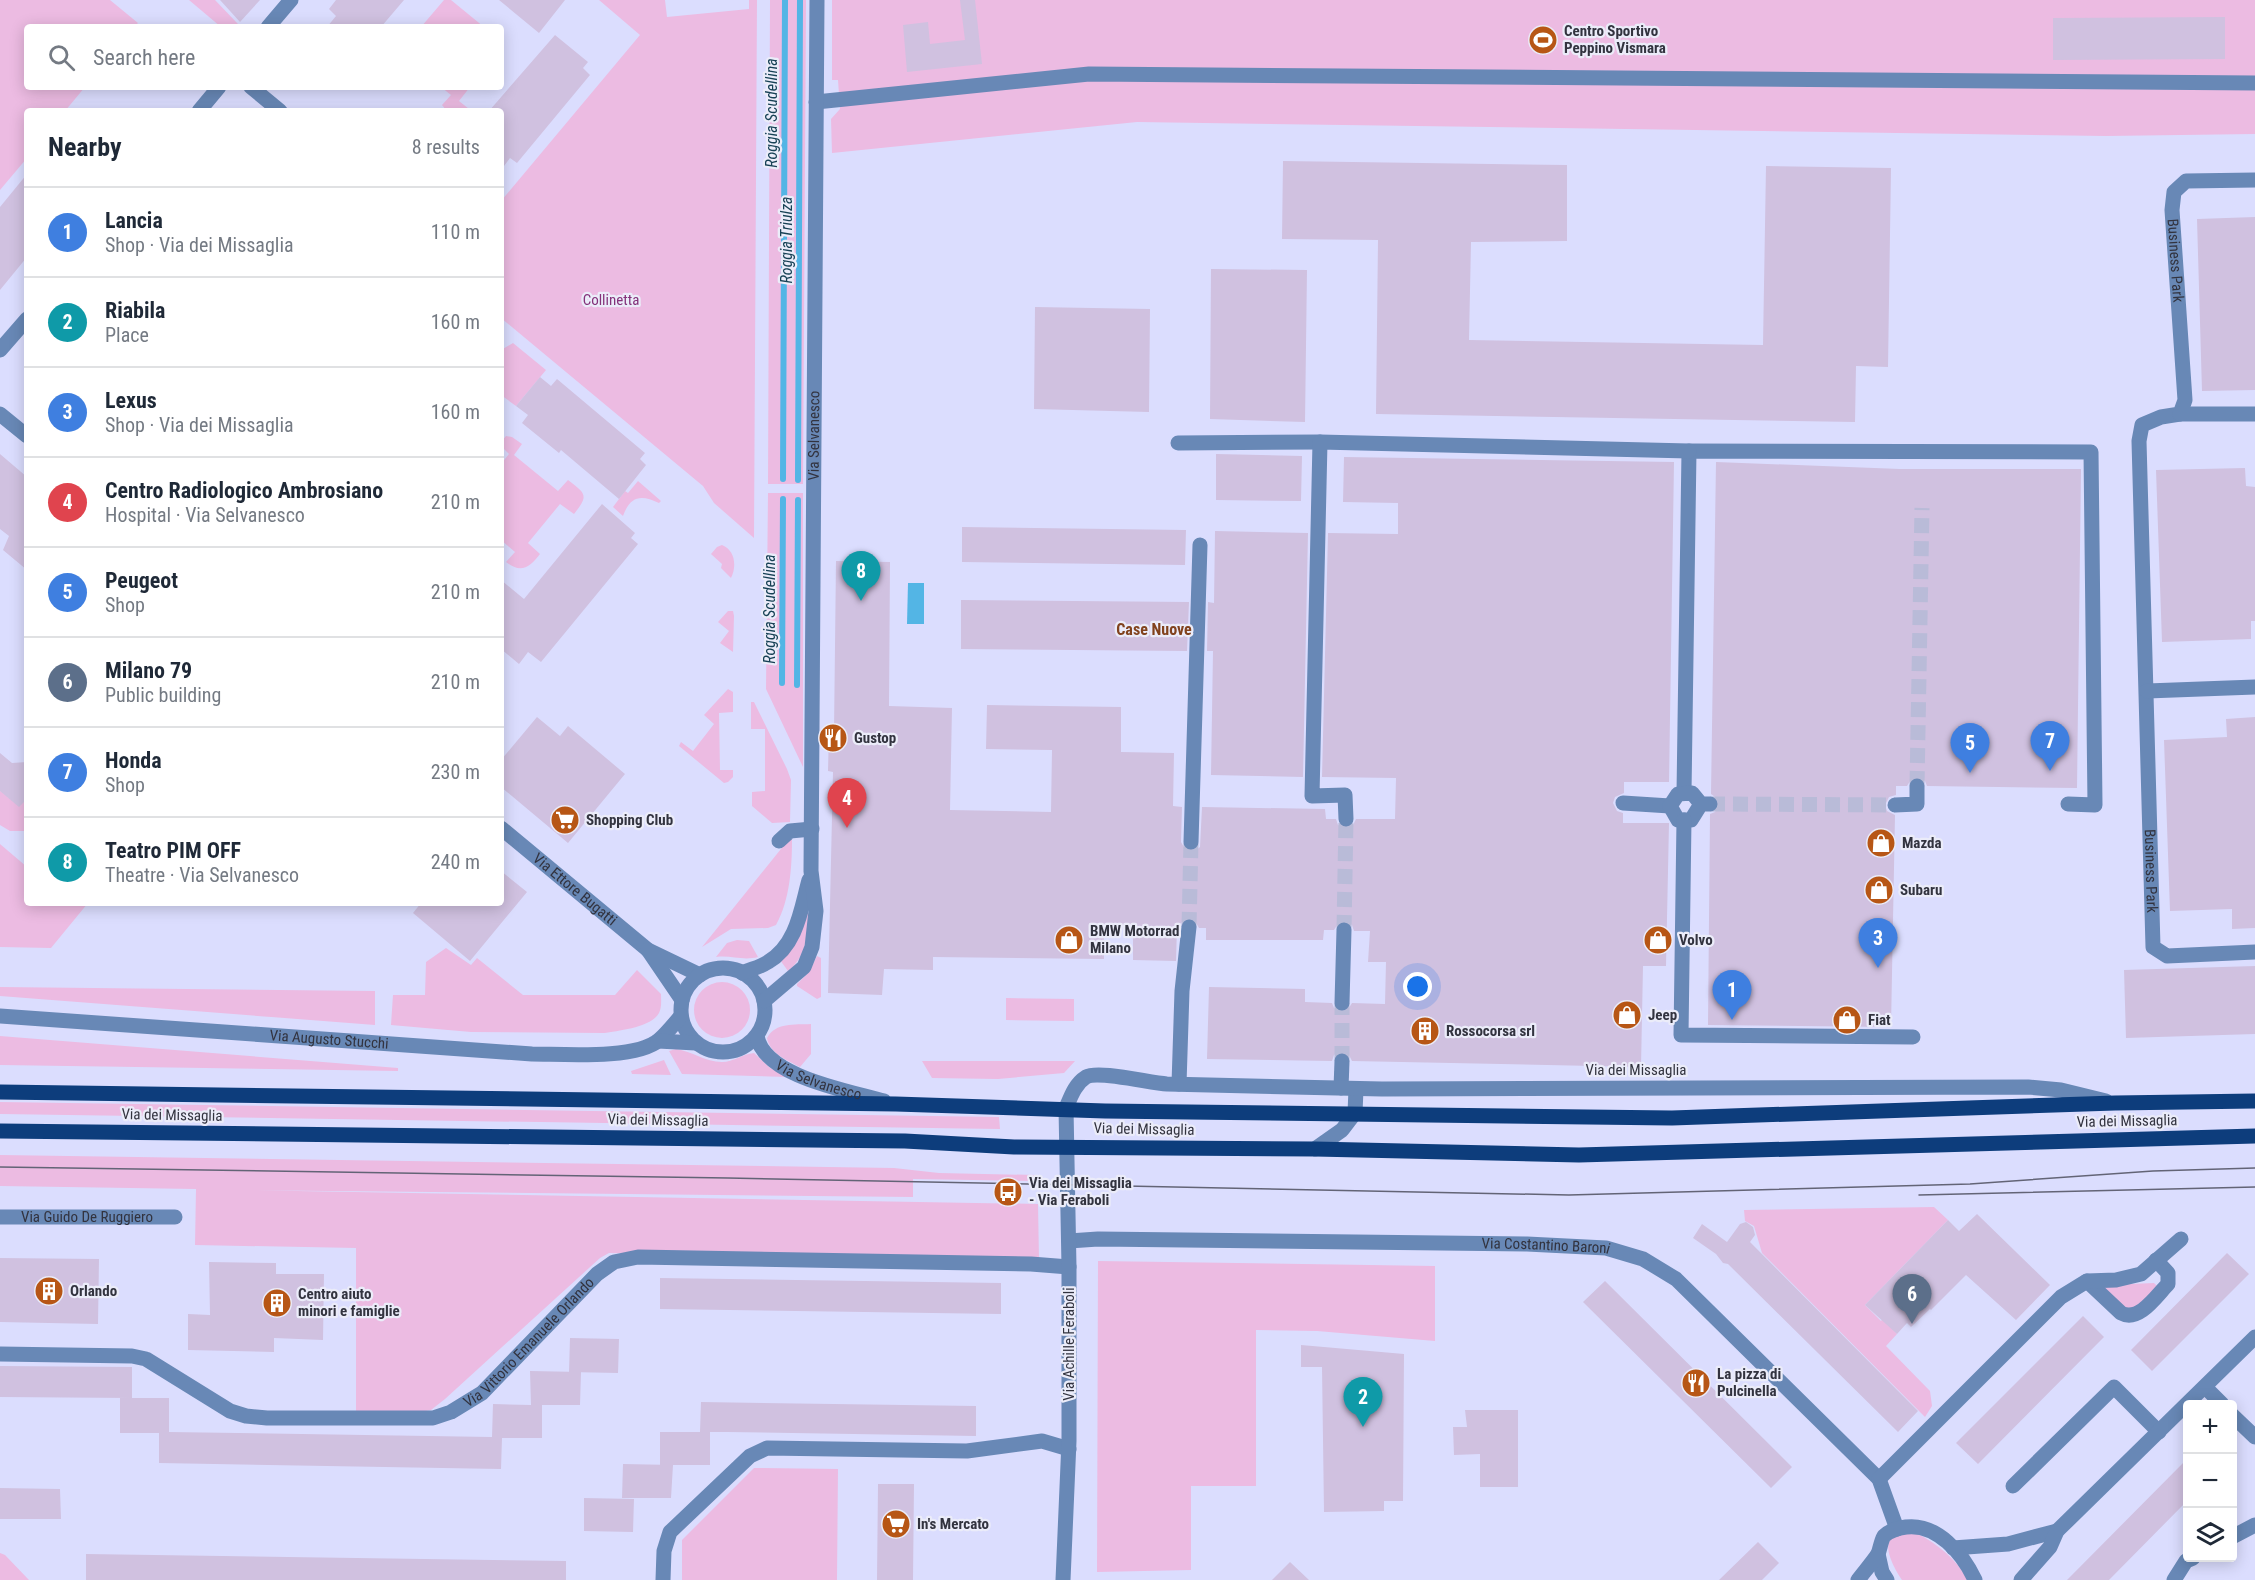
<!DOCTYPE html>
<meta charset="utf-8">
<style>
body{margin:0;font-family:"Roboto Condensed",sans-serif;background:#f2f2f3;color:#1f2937}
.controls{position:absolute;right:18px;bottom:18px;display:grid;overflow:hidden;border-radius:6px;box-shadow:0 3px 15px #0003}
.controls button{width:54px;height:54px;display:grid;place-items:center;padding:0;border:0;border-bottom:2px solid #e0e1e3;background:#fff;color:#1f2937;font:30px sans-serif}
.you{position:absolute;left:1418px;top:987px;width:21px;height:21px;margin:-15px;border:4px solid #fff;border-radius:50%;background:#1a73e8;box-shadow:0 0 0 9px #1a73e833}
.badge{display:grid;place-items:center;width:39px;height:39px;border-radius:50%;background:#d93025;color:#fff;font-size:20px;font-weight:700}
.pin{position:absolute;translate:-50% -50px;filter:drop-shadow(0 2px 3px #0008)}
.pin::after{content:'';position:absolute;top:32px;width:21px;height:18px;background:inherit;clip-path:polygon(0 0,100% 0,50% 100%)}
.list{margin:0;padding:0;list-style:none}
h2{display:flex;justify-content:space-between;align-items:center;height:78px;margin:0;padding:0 24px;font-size:26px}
h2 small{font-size:20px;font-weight:400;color:#747a83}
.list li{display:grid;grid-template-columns:39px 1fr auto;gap:18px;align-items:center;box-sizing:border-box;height:90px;padding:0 24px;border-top:2px solid #e0e1e3}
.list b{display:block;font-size:22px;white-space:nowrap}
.list p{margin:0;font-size:20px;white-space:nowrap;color:#747a83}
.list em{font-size:20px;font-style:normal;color:#747a83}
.icon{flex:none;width:33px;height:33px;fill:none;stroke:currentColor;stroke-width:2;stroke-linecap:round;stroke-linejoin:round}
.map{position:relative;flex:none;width:2255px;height:1580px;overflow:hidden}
.search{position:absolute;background:#fff;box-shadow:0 3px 15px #0003;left:24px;top:24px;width:480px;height:66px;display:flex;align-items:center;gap:15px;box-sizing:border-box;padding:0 21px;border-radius:6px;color:#747a83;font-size:22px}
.panel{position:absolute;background:#fff;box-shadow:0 3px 15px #0003;left:24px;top:108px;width:480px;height:798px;border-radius:6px}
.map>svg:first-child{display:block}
.green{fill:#ecbbe2}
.water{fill:#53b5e5}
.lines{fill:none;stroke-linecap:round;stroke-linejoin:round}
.stream{stroke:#53b5e5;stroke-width:6}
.building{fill:#d0c1e0}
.minor-tunnel{stroke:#b9bbd8;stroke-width:15;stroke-dasharray:15 8;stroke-linecap:butt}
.minor{stroke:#6888b6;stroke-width:15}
.major{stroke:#0d3d7c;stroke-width:15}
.tram{stroke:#636476;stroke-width:1.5}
.labels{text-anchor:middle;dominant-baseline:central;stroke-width:4.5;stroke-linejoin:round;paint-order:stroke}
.poi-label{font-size:15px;font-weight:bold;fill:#32333f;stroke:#ebecf9;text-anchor:start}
.street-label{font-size:15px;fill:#32333f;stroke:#ebecf9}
.park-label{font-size:15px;fill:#84317a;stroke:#ebecf9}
.water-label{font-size:16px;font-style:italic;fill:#174155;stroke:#ebecf9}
.neighbourhood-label{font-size:16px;font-weight:bold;fill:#81421d;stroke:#ebecf9}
</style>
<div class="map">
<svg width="2255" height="1580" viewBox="0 0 2255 1580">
<rect width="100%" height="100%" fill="#dbddfe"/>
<path class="green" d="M0 0H110L138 23 134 27H27V87H85L65 111H27V158L0 190Z
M189 0H215L238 24 236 27H221Z
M444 0H451L484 27H421Z
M599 0H665L667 17 749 9V0H757L754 538 714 503 703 486 501 318V201L640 35Z
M770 0H806L803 484H768Z
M832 0H2255V134L2106 136 1137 122 832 153 831 119 840 109 838 80H832Z
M441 87H470L459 101 469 109 467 111 446 110 442 105 451 95Z
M513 343 546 370 516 406 501 395V350Z
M506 436 512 437 522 444 514 455 558 491 568 480C586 494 589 495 574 514L560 504 528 543 540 554C530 567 521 574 506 562L515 552 501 540V464L509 454 501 446V442Z
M638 481 661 501 659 503C641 494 630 496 623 516L613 507 625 491 628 493Z
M768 493H803V767L766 689Z
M722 545C735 550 737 566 731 578L721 568 722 564 711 554 717 547Z
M728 611H733L734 616 733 652 720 643 729 631 718 622Z
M728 689 733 692V712L719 713 720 770H733V777L728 782 724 783 679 746 681 742 693 751 714 724 704 715Z
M751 702H754L787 769 791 780 790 822 772 823 752 806V792L765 791V729H751Z
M0 791 27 800V831H10L0 825Z
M789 839H792C792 867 790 900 776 925L768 928 731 929 702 947Z
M0 844 27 867V903H88L51 948 0 947Z
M809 913C807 936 807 956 788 971L780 960 806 914Z
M737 940 749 941 758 957C743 961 731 955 716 957L727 943Z
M446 948 471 965 477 958 523 995H615L637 970 661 994C661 1000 662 1007 659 1013 652 1027 618 1031 604 1033L471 1032 391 1025 393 995H425L426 962Z
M817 956 821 958V997L817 999 797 986V984L809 972Z
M694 1010a28 28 0 1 1 56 0a28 28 0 1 1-56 0Z
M0 987 375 991V1025L0 996Z
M1006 998 1074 999V1021L1006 1020Z
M811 1024V1054L800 1067C787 1060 770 1054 767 1038 776 1022 794 1025 811 1024Z
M0 1036 398 1068V1071L0 1065Z
M676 1049C692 1051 705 1062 722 1062 733 1062 743 1054 754 1053L769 1067 787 1077 682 1074 669 1051Z
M664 1060 671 1075 632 1074 631 1071Z
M922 1061H1075L1064 1073 998 1079 932 1078Z
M0 1102 999 1117 1000 1129 0 1114Z
M0 1155 894 1168 939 1173 1036 1175V1181L913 1179V1197L240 1190 1038 1204 1039 1260 609 1253 600 1258 445 1399 431 1410 420 1412 356 1413V1248L195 1245 196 1189 0 1186Z
M1934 1207 1948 1220 1865 1305 1881 1321 1884 1317 1886 1322 1897 1334 1886 1346 1930 1391 1932 1406 1925 1417 1762 1253 1754 1226 1745 1221 1744 1210Z
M1098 1261 1435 1266V1341L1317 1331 1256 1330V1486H1191V1570L1097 1572Z
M2154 1283 2158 1287 2133 1313 2102 1291 2107 1285Z
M754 1468 838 1469 837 1580H682V1540Z
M1916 1533C1938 1544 1956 1559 1968 1580H1902C1896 1571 1878 1542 1896 1535 1901 1533 1910 1534 1916 1533Z
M0 1553 5 1555 29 1580H0Z"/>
<path class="water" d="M908 583H924V624H907Z"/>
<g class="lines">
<path class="stream" d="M783 479 785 0
M798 480 800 0
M782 683 783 499
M797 685 798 500"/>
</g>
<path class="building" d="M220 0H260L240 22Z
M336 0H404L381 27H327L336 16 329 9Z
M499 0H565L539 33Z
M960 0H975L982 64 907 72 903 25 928 22 930 44 965 40Z
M2225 17V59L2053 60V18Z
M555 35 588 62 583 68 590 75 517 163 510 158 501 170V111H489Z
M1283 161 1567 165V241L1471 242 1469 340 1763 345 1766 166 1891 168 1888 367 1856 366 1855 422 1376 414 1378 240 1282 239Z
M27 174V257L0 290V207Z
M2255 217V390L2202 391 2197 219Z
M1211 269 1307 270 1305 422 1210 419Z
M1035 307 1150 309 1149 412 1034 409Z
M540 377 551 386 557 379 645 453 640 459 646 465 619 499 561 450 559 453 522 423 528 415 516 406Z
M0 454 27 477V570L3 550 9 536 0 529Z
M1216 454 1302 456 1301 501 1216 500Z
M1344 457 1674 462 1669 782H1624V793L1615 797 1613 803 1617 811 1623 813V823H1669L1666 966H1643L1641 1067 1352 1061 1348 1053 1342 1051 1334 1055 1332 1061 1207 1059 1209 987 1305 989V1002L1332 1003 1334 1008 1341 1013 1347 1011 1352 1003 1385 1004 1386 962H1368L1370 931H1354L1352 925 1345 920 1339 922 1334 930H1324L1323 940H1206V928H1199L1194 919 1186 918 1177 927 1176 961 1133 960V926H1104V959L933 957V970L884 969 882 995 828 993 833 772 828 771 829 731H834L836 561 890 562 889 706 952 708 950 810 1051 812 1052 750 986 749 987 705 1121 707V752L1174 753 1173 806 1182 807 1181 842 1186 851H1195L1200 847 1202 807 1325 809 1326 819H1336L1338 825 1346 829 1352 827 1356 819H1395L1396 778 1322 777 1328 533 1398 534V503L1343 502Z
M1716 462 1900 469H2081L2077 788 1927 786 1925 781 1918 776 1912 778 1907 786H1896V795L1889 797 1885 805 1887 811 1895 815 1891 1027 1708 1025 1710 814 1715 812 1720 805 1718 799 1711 794Z
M2245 468 2246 486 2255 487V621H2251V639L2162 642 2156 470Z
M602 504 635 533 631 538 638 544 541 662 528 652 519 664 501 649V580L524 599Z
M962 527 1186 530 1185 565 962 562Z
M1215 531 1308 533 1303 777 1211 775 1213 651H1207L1208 602 1214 603Z
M961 600 1189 602 1187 651 961 649Z
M537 717 560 736 568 726 625 774 568 843 501 787V760Z
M2255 717V928L2232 929V909L2170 911 2164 740 2227 737 2226 719Z
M0 753 12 763 27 762V799L19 807 0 791Z
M501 871 527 892 470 961 413 913 421 903H501Z
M2255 966V1034L2126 1038 2124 970Z
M1977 1214 2050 1285 2016 1320 1966 1275 1931 1310 1930 1309 1911 1327 1907 1323 1897 1334 1865 1305 1948 1220 1959 1231Z
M1746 1222 1753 1227 1755 1235 1750 1242 1918 1411 1898 1432 1728 1264 1723 1263 1716 1254 1693 1238 1702 1224 1727 1242 1740 1224Z
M2227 1253 2249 1274 2152 1371 2131 1350Z
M0 1258 99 1259 98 1324 0 1322Z
M209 1262 276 1263V1274H324L323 1340 274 1338V1352L188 1350V1314L210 1315Z
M660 1278 1001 1283V1314L660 1309Z
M1605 1281 1792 1467 1771 1488 1583 1302Z
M2083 1316 2104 1337 1978 1464 1956 1443Z
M570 1338 619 1339 618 1373 569 1372Z
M1301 1345 1404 1354 1403 1501H1384V1511L1324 1512 1322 1367H1301Z
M0 1366 132 1367V1398L0 1397Z
M530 1371 581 1372 580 1405H540H542V1438H502L501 1469 159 1463V1433H120V1398H169V1432L492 1437 493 1404 531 1405Z
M701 1402 976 1406V1436L727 1432H710V1465H660V1432H700Z
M1465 1410H1518V1487H1480V1454L1454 1455 1453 1427H1467Z
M2187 1459V1501L2109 1580H2067Z
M623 1464 673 1465 671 1498H622Z
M878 1484H914L913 1580H877Z
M0 1488 60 1489 61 1519H0Z
M584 1498 634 1499 633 1532 584 1531Z
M1758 1542 1779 1563 1762 1580H1719Z
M86 1554 566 1561V1580H86Z
M1290 1562 1309 1580H1272Z"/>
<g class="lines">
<path class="minor-tunnel" d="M1917 786 1922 508
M1710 804 1895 805
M1189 927 1191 842
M1344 930 1346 819
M1342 1061V1003"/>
<g class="minor">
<path d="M268 27 291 0"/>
<path d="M251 87 280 111"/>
<path d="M816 102 1089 74 2255 83"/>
<path d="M199 111 219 87"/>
<path id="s1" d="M2255 180 2186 181 2174 192 2172 210 2185 400 2180 414 2161 417 2142 425 2139 441 2153 947 2167 956 2255 952"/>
<path d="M0 350 27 319"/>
<path d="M0 414 27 436"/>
<path d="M2180 414H2255"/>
<path d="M1178 443 1320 442"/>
<path d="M2147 691 2255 687"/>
<path d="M1684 793 1689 451 2091 452 2095 805 2068 804"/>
<path d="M1623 803 1670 806"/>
<path d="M1701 804 1691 820H1678L1670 806 1678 794 1692 793 1701 804H1710"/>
<path d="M1895 805 1917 804V786"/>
<path d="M1346 819 1345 795 1312 796 1320 442 1689 451"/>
<path d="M1684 820 1681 1035 1913 1037"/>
<path id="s2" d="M501 828 648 950 700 975"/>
<path d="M779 841 790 831 812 829"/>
<path d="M1191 842 1200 545"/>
<path d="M648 950 682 1000"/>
<circle cx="723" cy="1010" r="42"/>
<path d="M742 973C751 969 761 967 768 962 797 945 801 909 809 880"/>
<path id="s3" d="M764 1001 804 967 812 947 816 911 811 871 817 0"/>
<path d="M1342 1003 1344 930"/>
<path id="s4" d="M0 1016 532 1054C562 1054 636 1060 659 1040 667 1033 674 1024 681 1016"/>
<path id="s5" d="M757 1036C764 1077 850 1091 884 1101"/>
<path d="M658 1041 696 1043"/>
<path d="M1179 1084 1182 991 1189 927"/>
<path d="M1341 1088 1342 1061"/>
<path d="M1315 1149 1342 1130 1355 1113 1356 1089"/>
<path id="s6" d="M0 1217H175"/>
<path id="s7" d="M1069 1241 1098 1239 1527 1244 1606 1248 1643 1259 1676 1279 1879 1479 1897 1529"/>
<path d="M2087 1281 2121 1313C2139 1323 2157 1295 2168 1284V1273L2156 1260"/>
<path id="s8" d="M0 1354 132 1356 146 1359 230 1411 246 1416 267 1418H433L451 1412 482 1393 597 1274 614 1262 638 1257 1031 1264 1069 1267"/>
<path d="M2205 1387 2222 1404"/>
<path d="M2232 1415 2255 1437"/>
<path d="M1879 1479 2061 1297 2087 1281 2116 1280 2141 1274 2181 1239"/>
<path d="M2013 1486 2114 1387 2159 1432"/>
<path d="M2232 1537 2255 1525"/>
<path d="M1953 1548 2008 1544 2057 1531"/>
<path d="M1878 1554 1882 1572 1887 1580"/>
<path d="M663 1580 664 1551 670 1532 750 1456 767 1448 967 1451 1042 1441 1069 1449"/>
<path d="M1063 1580 1069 1441V1267L1066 1108C1071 1096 1075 1084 1086 1077 1098 1070 1150 1083 1167 1084L1382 1089 2028 1087 2061 1090 2106 1101"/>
<path d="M1858 1580C1864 1572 1872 1563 1878 1554 1880 1549 1881 1541 1884 1536 1889 1531 1899 1528 1906 1527 1937 1523 1963 1554 1975 1580"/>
<path d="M2021 1580 2050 1547 2057 1531 2255 1337"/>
<path d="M2174 1580 2186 1561 2193 1558"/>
</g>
<path class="major" d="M0 1092 896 1104 1105 1111 1672 1118 2115 1103 2255 1101
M0 1131 905 1141 1014 1147 1315 1149 1579 1155 2255 1136"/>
<path class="tram" d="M0 1167 728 1178 1569 1195 1970 1184 2153 1171 2255 1168
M1919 1195 2255 1187"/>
</g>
<defs>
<g id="stadium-disc" transform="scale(1.5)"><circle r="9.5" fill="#b75615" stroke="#ebecf9"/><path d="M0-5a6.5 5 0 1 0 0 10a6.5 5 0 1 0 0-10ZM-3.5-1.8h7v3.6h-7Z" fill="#fff"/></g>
<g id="restaurant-disc" transform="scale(1.5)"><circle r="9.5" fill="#b75615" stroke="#ebecf9"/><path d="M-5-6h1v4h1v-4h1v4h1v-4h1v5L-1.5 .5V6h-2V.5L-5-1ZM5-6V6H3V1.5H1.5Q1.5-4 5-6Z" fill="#fff"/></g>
<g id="supermarket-disc" transform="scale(1.5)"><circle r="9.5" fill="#b75615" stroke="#ebecf9"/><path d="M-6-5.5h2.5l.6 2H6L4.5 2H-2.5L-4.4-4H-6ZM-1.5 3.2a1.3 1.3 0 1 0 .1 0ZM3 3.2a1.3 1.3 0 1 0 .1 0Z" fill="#fff"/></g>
<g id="shop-disc" transform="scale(1.5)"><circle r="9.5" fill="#b75615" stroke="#ebecf9"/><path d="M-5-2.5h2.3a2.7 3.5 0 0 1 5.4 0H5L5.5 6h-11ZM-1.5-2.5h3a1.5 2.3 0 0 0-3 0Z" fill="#fff"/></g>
<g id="building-disc" transform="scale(1.5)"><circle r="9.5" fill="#b75615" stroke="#ebecf9"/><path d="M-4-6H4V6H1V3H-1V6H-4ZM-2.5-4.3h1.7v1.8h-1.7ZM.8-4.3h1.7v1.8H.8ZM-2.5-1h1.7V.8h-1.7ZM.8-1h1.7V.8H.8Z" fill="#fff"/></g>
<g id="bus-disc" transform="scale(1.5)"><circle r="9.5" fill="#b75615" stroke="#ebecf9"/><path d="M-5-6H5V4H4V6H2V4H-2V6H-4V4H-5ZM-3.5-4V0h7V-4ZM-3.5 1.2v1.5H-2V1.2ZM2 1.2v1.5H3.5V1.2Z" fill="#fff"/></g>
</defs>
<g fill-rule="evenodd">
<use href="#stadium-disc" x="1543" y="40"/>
<use href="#restaurant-disc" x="833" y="738"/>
<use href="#supermarket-disc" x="565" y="820"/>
<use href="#shop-disc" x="1881" y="843"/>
<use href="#shop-disc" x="1879" y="890"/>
<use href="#shop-disc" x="1069" y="940"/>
<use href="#shop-disc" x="1658" y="940"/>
<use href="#shop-disc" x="1627" y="1015"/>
<use href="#shop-disc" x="1847" y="1020"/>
<use href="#building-disc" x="1425" y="1031"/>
<use href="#bus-disc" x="1008" y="1192"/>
<use href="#building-disc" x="49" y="1291"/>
<use href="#building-disc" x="277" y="1303"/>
<use href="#restaurant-disc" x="1696" y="1383"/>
<use href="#supermarket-disc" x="896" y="1524"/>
</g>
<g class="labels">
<g class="poi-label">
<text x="1564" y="31">Centro Sportivo<tspan x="1564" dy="17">Peppino Vismara</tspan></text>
<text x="854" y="738">Gustop</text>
<text x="586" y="820">Shopping Club</text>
<text x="1902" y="843">Mazda</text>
<text x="1900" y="890">Subaru</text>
<text x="1090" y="931">BMW Motorrad<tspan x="1090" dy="17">Milano</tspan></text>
<text x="1679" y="940">Volvo</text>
<text x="1648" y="1015">Jeep</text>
<text x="1868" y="1020">Fiat</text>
<text x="1446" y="1031">Rossocorsa srl</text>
<text x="1029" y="1183">Via dei Missaglia<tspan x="1029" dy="17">- Via Feraboli</tspan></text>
<text x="70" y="1291">Orlando</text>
<text x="298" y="1294">Centro aiuto<tspan x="298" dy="17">minori e famiglie</tspan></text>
<text x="1717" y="1374">La pizza di<tspan x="1717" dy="17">Pulcinella</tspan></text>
<text x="917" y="1524">In's Mercato</text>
</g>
<g class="street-label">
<text stroke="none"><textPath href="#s1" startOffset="154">Business Park</textPath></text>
<text stroke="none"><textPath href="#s3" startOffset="586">Via Selvanesco</textPath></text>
<text stroke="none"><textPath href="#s1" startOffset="795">Business Park</textPath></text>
<text stroke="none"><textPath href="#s2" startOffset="96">Via Ettore Bugatti</textPath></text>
<text stroke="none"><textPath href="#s4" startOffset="330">Via Augusto Stucchi</textPath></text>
<text x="1636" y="1070">Via dei Missaglia</text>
<text stroke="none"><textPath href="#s5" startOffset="80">Via Selvanesco</textPath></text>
<text transform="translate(172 1115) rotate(1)">Via dei Missaglia</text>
<text transform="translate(658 1120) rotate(1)">Via dei Missaglia</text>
<text transform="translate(2127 1121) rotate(-1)">Via dei Missaglia</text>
<text transform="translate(1144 1129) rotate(1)">Via dei Missaglia</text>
<text stroke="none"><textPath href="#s6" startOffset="87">Via Guido De Ruggiero</textPath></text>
<text stroke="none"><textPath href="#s7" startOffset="477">Via Costantino Baroni</textPath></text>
<text stroke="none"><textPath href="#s8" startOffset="573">Via Vittorio Emanuele Orlando</textPath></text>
<text transform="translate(1069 1344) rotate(-90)">Via Achille Feraboli</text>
</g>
<g class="park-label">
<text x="611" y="300">Collinetta</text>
</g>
<g class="water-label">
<text transform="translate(771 113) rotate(-90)">Roggia Scudellina</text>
<text transform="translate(786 240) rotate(-90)">Roggia Triulza</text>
<text transform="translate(769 609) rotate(-90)">Roggia Scudellina</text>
</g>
<g class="neighbourhood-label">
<text x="1154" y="629">Case Nuove</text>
</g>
</g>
</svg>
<div class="controls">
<button>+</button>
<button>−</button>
<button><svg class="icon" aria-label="layers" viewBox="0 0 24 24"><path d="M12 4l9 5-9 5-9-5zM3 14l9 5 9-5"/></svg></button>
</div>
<div class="you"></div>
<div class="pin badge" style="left:1732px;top:1020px;background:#3f7fe0">1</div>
<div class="pin badge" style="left:1363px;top:1427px;background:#0f9aa8">2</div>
<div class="pin badge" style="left:1878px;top:968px;background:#3f7fe0">3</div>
<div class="pin badge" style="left:847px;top:828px;background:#e0444e">4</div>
<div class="pin badge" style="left:1970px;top:773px;background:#3f7fe0">5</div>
<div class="pin badge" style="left:1912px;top:1324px;background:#5c6f8a">6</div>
<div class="pin badge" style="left:2050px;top:771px;background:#3f7fe0">7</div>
<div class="pin badge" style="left:861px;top:601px;background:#0f9aa8">8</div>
<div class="search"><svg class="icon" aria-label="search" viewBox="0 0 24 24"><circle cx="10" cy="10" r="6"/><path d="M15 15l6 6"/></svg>Search here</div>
<section class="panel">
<h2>Nearby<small>8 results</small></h2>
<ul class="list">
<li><span class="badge" style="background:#3f7fe0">1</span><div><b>Lancia</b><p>Shop · Via dei Missaglia</p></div><em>110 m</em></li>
<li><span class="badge" style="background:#0f9aa8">2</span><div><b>Riabila</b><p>Place</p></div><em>160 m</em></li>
<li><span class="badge" style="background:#3f7fe0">3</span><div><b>Lexus</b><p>Shop · Via dei Missaglia</p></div><em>160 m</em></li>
<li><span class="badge" style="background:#e0444e">4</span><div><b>Centro Radiologico Ambrosiano</b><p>Hospital · Via Selvanesco</p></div><em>210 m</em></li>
<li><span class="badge" style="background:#3f7fe0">5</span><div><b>Peugeot</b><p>Shop</p></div><em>210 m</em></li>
<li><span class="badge" style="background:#5c6f8a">6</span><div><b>Milano 79</b><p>Public building</p></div><em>210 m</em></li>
<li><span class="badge" style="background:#3f7fe0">7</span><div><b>Honda</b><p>Shop</p></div><em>230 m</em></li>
<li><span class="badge" style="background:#0f9aa8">8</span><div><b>Teatro PIM OFF</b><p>Theatre · Via Selvanesco</p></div><em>240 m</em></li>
</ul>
</section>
</div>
